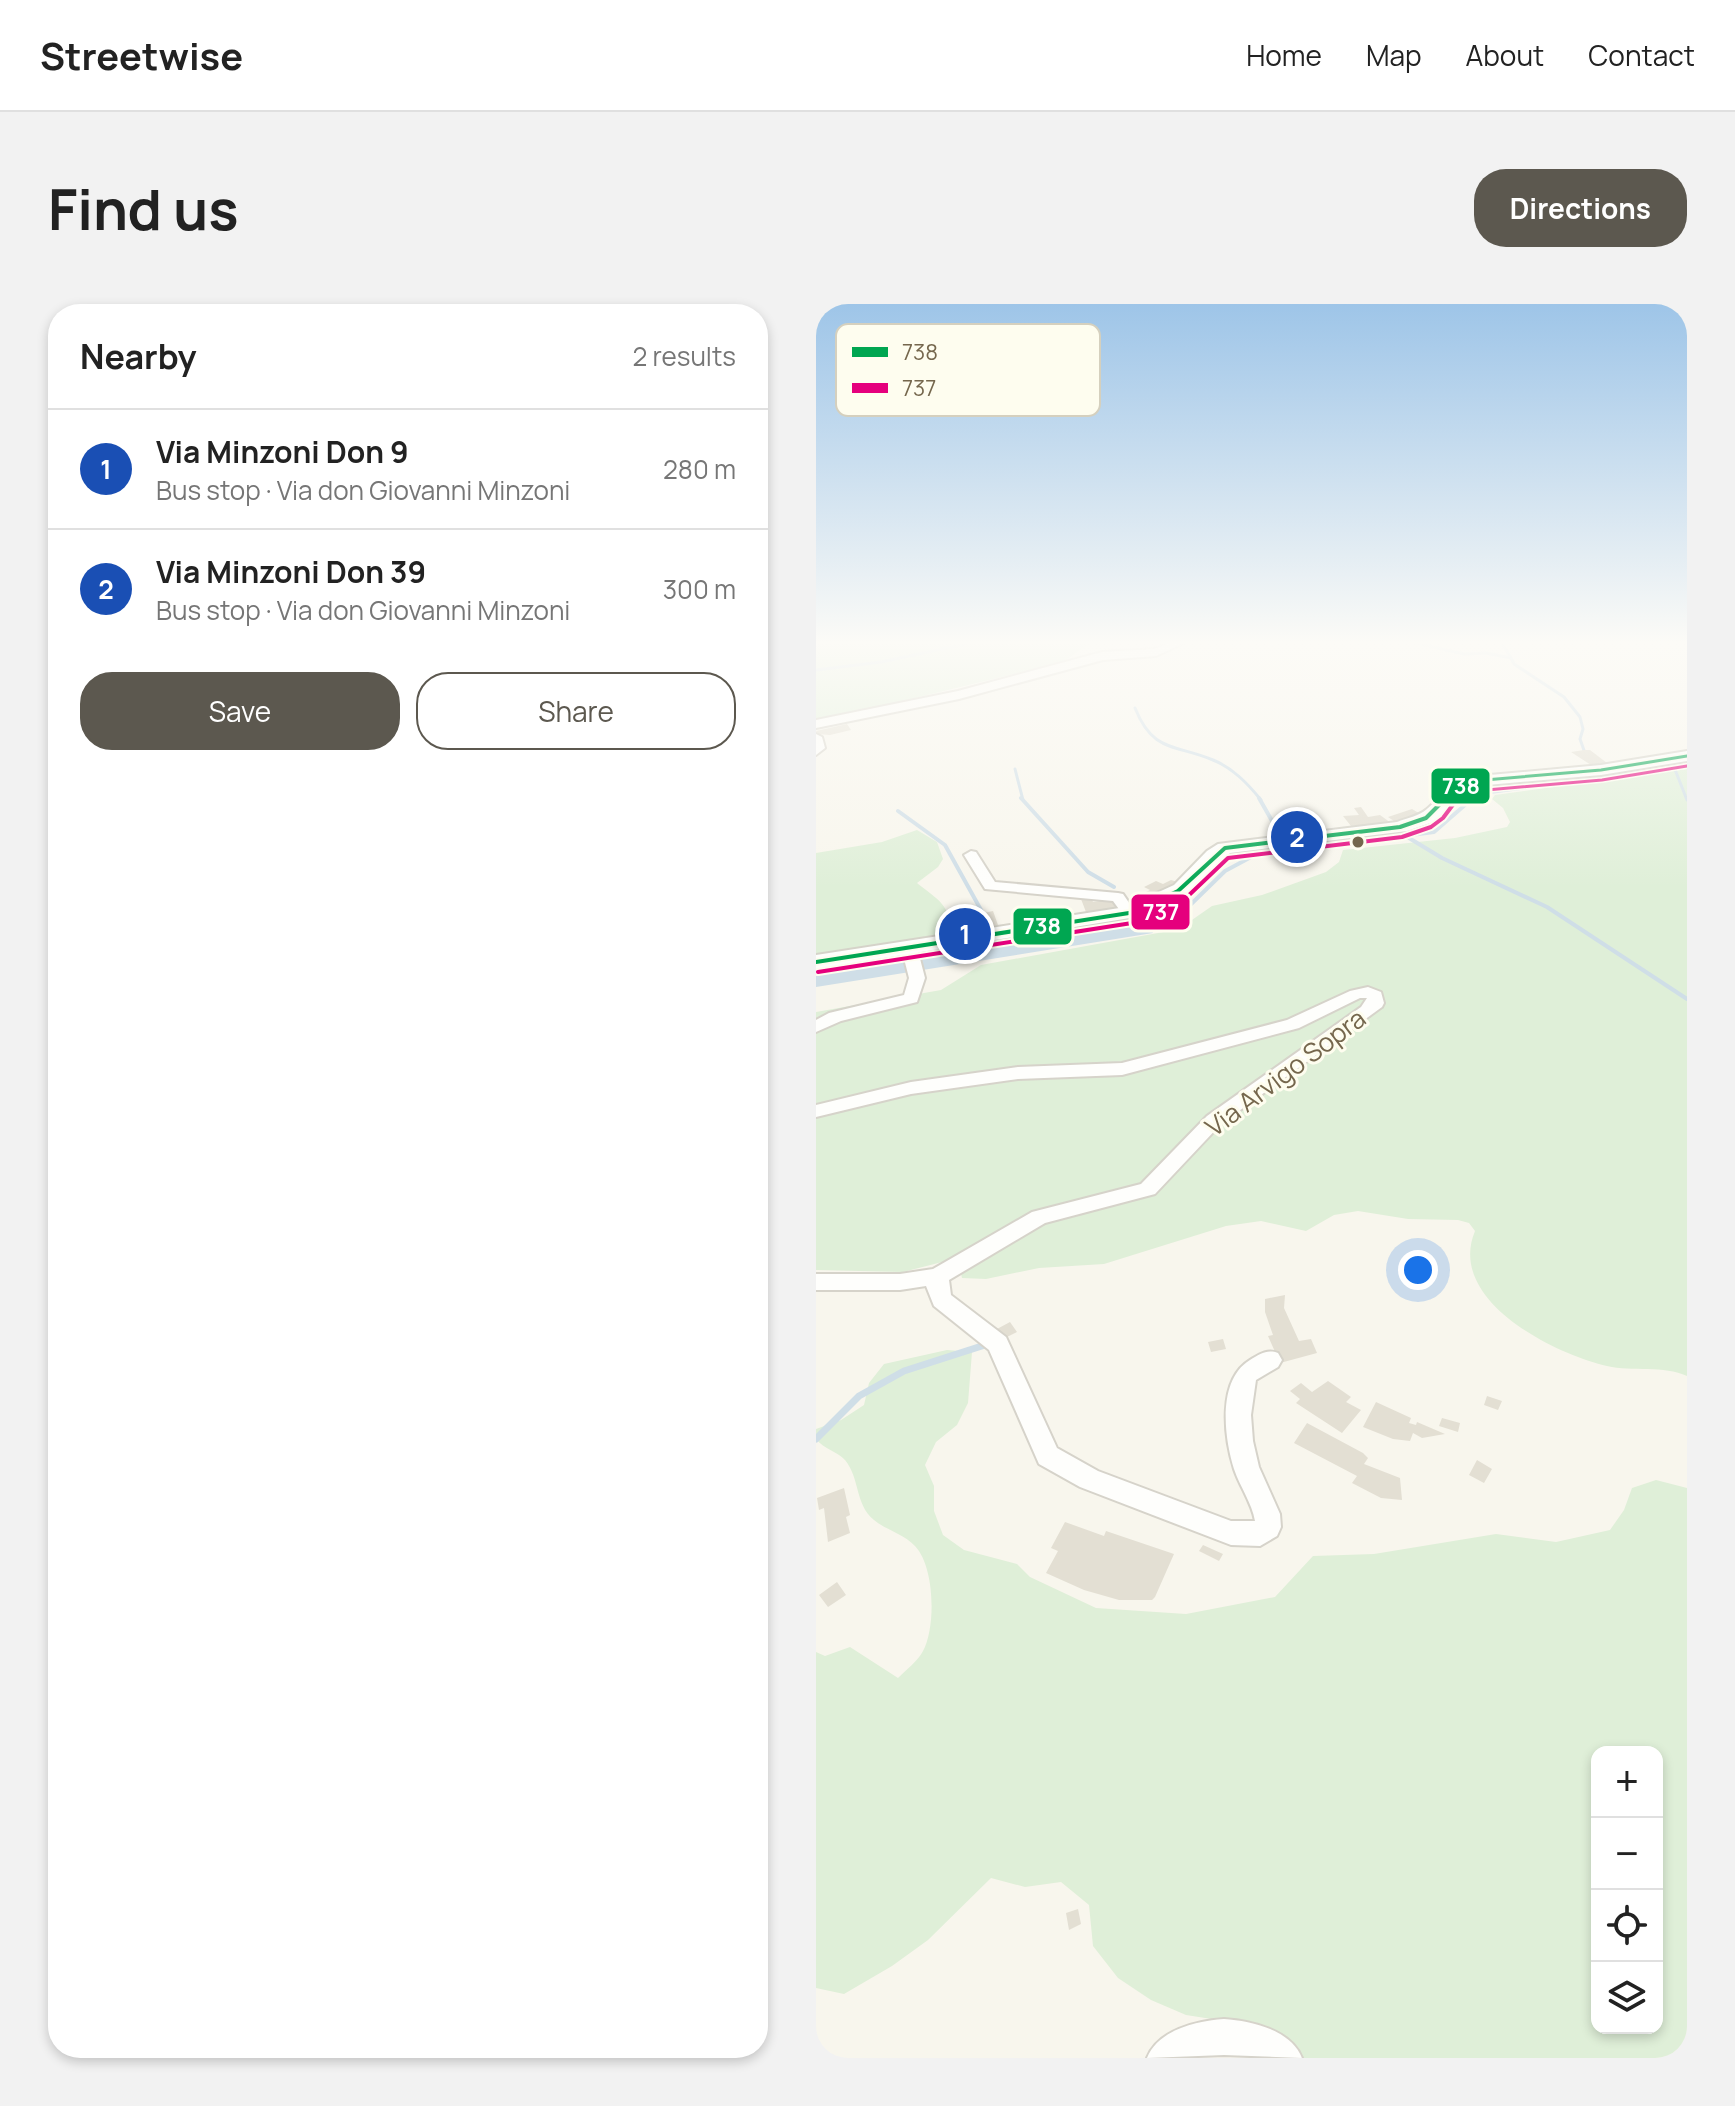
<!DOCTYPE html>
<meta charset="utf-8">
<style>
body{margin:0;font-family:Manrope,sans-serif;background:#f2f2f2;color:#222}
.controls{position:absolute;right:24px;bottom:24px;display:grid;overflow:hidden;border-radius:16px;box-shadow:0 4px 12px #0003}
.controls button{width:72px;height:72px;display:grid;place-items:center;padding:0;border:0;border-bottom:2px solid #e0e0e0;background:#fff;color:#222;font:40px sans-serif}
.you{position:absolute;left:602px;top:966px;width:28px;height:28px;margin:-20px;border:6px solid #fff;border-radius:50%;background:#1a73e8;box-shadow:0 0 0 12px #1a73e833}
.badge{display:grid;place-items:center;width:52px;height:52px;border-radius:50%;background:#5c584f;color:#fff;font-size:26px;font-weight:700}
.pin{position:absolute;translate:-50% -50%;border:4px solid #fff;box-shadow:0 2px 8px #0006}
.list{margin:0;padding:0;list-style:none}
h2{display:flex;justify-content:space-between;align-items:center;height:104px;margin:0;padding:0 32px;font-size:34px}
h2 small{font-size:26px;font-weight:400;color:#767676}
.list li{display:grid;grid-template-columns:52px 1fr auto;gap:24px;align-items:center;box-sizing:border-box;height:120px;padding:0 32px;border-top:2px solid #e0e0e0}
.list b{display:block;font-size:30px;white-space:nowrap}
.list p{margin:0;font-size:26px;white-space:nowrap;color:#767676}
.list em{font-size:26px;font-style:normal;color:#767676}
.actions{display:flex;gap:16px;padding:24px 32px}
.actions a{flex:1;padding:18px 0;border:2px solid #5c584f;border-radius:32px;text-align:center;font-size:28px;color:#5c584f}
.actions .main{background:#5c584f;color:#fff}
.icon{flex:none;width:44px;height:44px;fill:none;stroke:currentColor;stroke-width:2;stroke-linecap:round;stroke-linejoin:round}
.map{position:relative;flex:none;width:871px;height:1754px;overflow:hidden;border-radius:32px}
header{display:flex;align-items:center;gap:48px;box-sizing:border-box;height:112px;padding:0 40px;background:#fff;border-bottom:2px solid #e0e0e0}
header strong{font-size:38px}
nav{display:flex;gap:44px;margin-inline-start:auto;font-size:28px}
.intro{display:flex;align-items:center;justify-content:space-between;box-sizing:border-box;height:192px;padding:0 48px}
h1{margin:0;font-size:56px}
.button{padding:20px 36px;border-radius:32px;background:#5c584f;color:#fff;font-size:28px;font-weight:700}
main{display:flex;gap:48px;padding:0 48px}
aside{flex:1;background:#fff;border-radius:32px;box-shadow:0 4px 12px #0003}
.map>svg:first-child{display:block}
.green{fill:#dfefd8;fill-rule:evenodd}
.water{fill:#cfdee7}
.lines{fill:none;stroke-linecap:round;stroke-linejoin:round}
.stream-far2{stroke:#cfdee7;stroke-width:3}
.stream-far1{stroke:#cfdee7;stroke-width:4}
.stream{stroke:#cfdee7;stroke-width:7}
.building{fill:#e3dfd3}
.minor-casing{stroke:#d6d3ca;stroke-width:4}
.tertiary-casing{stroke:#d6d3ca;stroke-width:4}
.secondary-casing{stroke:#d5d3c9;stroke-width:4}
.minor{fill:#fefefc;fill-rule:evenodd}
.tertiary{fill:#fefefc;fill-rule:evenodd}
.secondary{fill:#fefefc;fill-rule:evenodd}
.bus-1-far1-casing{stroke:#fefdef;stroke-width:6}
.bus-1-casing{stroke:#fefdef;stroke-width:8}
.bus-2-far1-casing{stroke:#fefdef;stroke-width:6}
.bus-2-casing{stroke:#fefdef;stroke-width:8}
.bus-1-far1{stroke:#00a651;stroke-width:3}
.bus-1{stroke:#00a651;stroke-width:4}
.bus-2-far1{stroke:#e5007d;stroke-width:3}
.bus-2{stroke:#e5007d;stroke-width:4}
.bus-dot{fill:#75674d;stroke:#fefdef;stroke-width:3}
.labels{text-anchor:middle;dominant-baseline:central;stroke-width:6;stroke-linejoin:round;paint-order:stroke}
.street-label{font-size:26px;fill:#75674d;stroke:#fefdef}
.key{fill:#fefdef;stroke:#d5d0be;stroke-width:2}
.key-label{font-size:22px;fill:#75674d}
.line-badge{stroke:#fefdef;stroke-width:3}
.badge-label{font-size:22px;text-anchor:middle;font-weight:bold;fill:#fff}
</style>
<header>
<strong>Streetwise</strong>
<nav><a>Home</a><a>Map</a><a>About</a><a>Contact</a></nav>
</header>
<div class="intro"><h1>Find us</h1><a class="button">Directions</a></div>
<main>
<aside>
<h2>Nearby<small>2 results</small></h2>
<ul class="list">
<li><span class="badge" style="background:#1a4fb4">1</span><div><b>Via Minzoni Don 9</b><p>Bus stop · Via don Giovanni Minzoni</p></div><em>280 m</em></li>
<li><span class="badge" style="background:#1a4fb4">2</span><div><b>Via Minzoni Don 39</b><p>Bus stop · Via don Giovanni Minzoni</p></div><em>300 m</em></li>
</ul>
<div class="actions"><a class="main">Save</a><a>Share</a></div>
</aside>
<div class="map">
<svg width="871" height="1754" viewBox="0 0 871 1754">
<rect width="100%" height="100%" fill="#f8f6ed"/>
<path class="green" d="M0 339H274L247 358 0 418Z
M871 465V1072C848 1061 816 1068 791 1062 738 1050 630 996 659 927L653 919 642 916 592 915 542 907 518 911 490 927 445 917 410 922 288 960 223 964 170 975 146 974 142 957H130L87 968 0 966V708L125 686 165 661 353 627 373 618 396 602 446 591 510 568 523 558 527 546 639 534 691 523 694 518 687 504 676 495 679 491Z
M101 526 121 538 127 555 122 563 101 579C119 594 137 601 133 629L0 650V549L66 538Z
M131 1046 156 1048 152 1099 141 1121 120 1138 109 1161 118 1182V1207L127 1231 148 1246 201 1260 214 1273 280 1304 370 1310 459 1293 497 1252 558 1250 680 1230 740 1238 794 1226 808 1206 816 1184 840 1176 871 1184V1754H486L447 1723 370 1711 335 1696 302 1674 277 1642 273 1601 245 1578 209 1583 175 1574 112 1636 76 1662 28 1690 0 1684V1348L9 1352 34 1343 82 1374C90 1366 102 1357 107 1347 120 1323 119 1263 99 1242 88 1230 70 1226 58 1216 39 1201 44 1174 29 1156 22 1148 8 1145 0 1135V1125L25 1116 48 1101 53 1079 68 1060ZM781 1448H841V1724H781Z"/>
<path class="water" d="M330 614 337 629 0 683V666Z"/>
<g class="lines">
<path class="stream-far2" d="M600 339 648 350 670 349 695 354 698 360 748 393 764 413 767 425 764 435 770 452
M686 339 695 354
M0 366 65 358 154 339
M319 404C337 449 359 440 397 456 417 464 432 480 445 496
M858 463 871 496
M199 465 207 496
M654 496 663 490 871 462"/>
<path class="stream-far1" d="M205 494 272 568 298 583
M443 494 468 538
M82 507 129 541 170 615
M593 534 626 554 731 603 871 695
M329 623 367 608 409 567 437 552 618 528 657 494"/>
<path class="stream" d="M0 1135 43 1092 88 1067 172 1040"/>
</g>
<path class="building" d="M31 420 35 426 14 431 2 430 0 427Z
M768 446H774L791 459 775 461 755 448Z
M545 503 552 513 564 511 575 519 535 522 527 512 543 511 538 504Z
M596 505 606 511 581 519 572 513Z
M501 522 507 530H480L477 524Z
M355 576 365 579 338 593 328 589 334 586 328 583 340 577 347 580Z
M275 594 277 598 300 595 304 603 270 608 265 595Z
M227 602 230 613 203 617 200 606Z
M177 607 182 621 162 624 159 611Z
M469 991 468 1004 483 1037 495 1035 501 1049 464 1059 452 1032 457 1031 449 1008V995Z
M194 1018 201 1028 187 1035 181 1025Z
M407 1035 410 1045 395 1048 392 1038Z
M512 1077 535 1093 530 1098 545 1106 526 1129 480 1099 484 1095 474 1087 485 1079 496 1088Z
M671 1092 686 1097 682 1106 668 1101Z
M560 1098 595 1114 593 1119 600 1121 601 1118 629 1130 606 1134 597 1129 594 1137 577 1135 547 1123Z
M626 1114 644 1119 642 1128 623 1122Z
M491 1119 547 1149 552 1154 548 1160 584 1174 586 1196 565 1194 536 1179 541 1172 478 1139Z
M661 1156 676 1165 668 1179 653 1171Z
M28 1184 34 1211 30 1213 34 1229 12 1238 8 1204 3 1206 1 1194Z
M249 1218 288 1232 290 1227 358 1250 339 1293 336 1296H303L268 1286 230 1269 242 1247 235 1244Z
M387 1241 407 1250 403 1257 383 1247Z
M21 1278 30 1291 12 1303 3 1291Z
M262 1605 265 1620 253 1626 250 1609Z"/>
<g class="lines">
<g class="minor-casing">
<path id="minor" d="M0 430 6 433 9 444 0 451Z
M155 547 160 548 179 578 302 589 307 590 320 609 313 613 308 612 297 597 169 585 148 551Z
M93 638 101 643 109 674 101 698 25 717 0 728V716L13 709 88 691 93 674 85 643Z
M552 683 565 688 568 699 566 703 405 820 339 890 229 919 133 976 135 991 190 1033 241 1144 282 1167 415 1217H439C436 1199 424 1183 418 1165 408 1133 401 1076 434 1056 444 1050 451 1045 462 1049L466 1056 462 1063 440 1076 435 1111 437 1137 443 1163 464 1210 465 1223 461 1232 444 1242 415 1241 264 1183 223 1160 173 1046 118 1002 110 982 84 986H0V970H84L117 965 216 908 325 880 391 812 545 703 551 694H544L483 724 306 771 202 775 95 790 0 813V801L95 778 202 763 306 759 471 716 534 687Z
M408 1715C436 1717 475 1726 486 1754L408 1751 331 1754C342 1726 380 1717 408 1715Z"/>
</g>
<g class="tertiary-casing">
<path id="tertiary" d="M353 339H368L340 352 287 356 143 395 0 424V416L142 387 286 348 338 345Z"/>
</g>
<g class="secondary-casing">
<path id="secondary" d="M871 447V457L785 471 660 482 643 489 626 511 617 518 591 527 414 549 373 589 351 602 320 613 0 665V651L310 603 358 581 391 547 402 540 581 518C591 514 603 512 611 505 629 490 626 483 651 473L785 461Z"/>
</g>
<use href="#minor" class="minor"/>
<use href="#tertiary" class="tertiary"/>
<use href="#secondary" class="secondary"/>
<g class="bus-1-far1-casing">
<path id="bus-1-far1" d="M628 496 637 485 657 477 785 466 871 452"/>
</g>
<g class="bus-1-casing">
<path id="bus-1" d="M0 658 313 609 362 587 409 544 584 523 610 514 630 494"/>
</g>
<g class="bus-2-far1-casing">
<path id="bus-2-far1" d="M641 496 659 487 786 476 871 462"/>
</g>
<g class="bus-2-casing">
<path id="bus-2" d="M2 668 316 619 348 607 371 593 412 554 586 533 615 523 627 514 642 494"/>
</g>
<use href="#bus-1-far1" class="bus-1-far1"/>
<use href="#bus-1" class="bus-1"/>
<use href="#bus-2-far1" class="bus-2-far1"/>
<use href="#bus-2" class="bus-2"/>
</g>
<linearGradient id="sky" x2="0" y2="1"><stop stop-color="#9ec5e8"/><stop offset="0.58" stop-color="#fcfbf7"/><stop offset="1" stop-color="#fcfbf7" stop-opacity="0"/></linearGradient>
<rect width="871" height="584" fill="url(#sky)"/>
<circle class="bus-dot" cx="542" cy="538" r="7"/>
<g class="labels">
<g class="street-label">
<text transform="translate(469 768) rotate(-37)">Via Arvigo Sopra</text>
</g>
</g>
<rect x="20" y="20" width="264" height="92" rx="12" class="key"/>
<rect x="36" y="43" width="36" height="10" fill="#00a651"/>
<rect x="36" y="79" width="36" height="10" fill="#e5007d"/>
<g class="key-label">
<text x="86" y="56">738</text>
<text x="86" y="92">737</text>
</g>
<g class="line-badge">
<rect x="614" y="463" width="61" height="38" rx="8" fill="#00a651"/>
<rect x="314" y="589" width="61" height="38" rx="8" fill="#e5007d"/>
<rect x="196" y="603" width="61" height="39" rx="8" fill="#00a651"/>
</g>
<g class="badge-label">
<text x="645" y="490">738</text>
<text x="345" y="616">737</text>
<text x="226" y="630">738</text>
</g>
</svg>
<div class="controls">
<button>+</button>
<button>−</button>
<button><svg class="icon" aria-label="locate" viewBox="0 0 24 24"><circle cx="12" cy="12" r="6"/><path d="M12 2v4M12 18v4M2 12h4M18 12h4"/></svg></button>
<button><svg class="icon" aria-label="layers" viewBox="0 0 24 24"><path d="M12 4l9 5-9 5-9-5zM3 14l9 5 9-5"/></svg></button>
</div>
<div class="you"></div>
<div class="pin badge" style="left:149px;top:630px;background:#1a4fb4">1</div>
<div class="pin badge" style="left:481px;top:533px;background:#1a4fb4">2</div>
</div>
</main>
